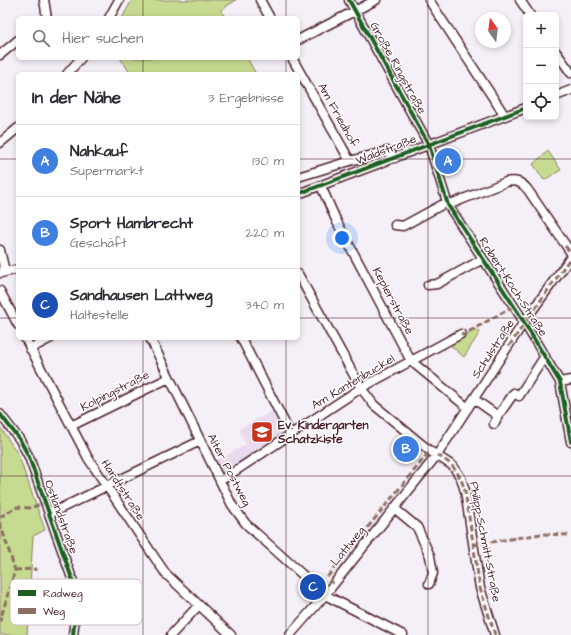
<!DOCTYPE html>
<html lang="de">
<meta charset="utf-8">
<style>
body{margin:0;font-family:"Architects Daughter",sans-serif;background:#f2f2f3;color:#2b2b33}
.controls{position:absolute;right:12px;top:12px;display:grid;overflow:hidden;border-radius:6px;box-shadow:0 2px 6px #0003}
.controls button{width:36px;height:36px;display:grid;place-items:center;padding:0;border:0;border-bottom:1px solid #e1e1e2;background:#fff;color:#2b2b33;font:20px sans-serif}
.compass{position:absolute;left:475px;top:12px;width:36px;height:36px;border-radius:50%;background:#fff;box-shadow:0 2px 6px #0003;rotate:346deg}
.you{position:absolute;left:342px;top:238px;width:14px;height:14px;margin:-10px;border:3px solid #fff;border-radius:50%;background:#1a73e8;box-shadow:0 0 0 6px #1a73e833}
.badge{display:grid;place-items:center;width:26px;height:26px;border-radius:50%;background:#c8321e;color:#fff;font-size:13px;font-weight:700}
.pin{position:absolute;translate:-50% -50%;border:2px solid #fff;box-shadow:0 1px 4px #0006}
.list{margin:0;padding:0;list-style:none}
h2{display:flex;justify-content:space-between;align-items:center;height:52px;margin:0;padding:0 16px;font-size:17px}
h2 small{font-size:13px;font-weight:400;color:#7c7c81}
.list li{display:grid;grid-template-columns:26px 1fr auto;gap:12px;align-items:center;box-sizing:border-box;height:72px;padding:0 16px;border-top:1px solid #e1e1e2}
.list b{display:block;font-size:15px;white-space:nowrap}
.list p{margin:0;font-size:13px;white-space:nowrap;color:#7c7c81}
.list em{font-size:13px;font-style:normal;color:#7c7c81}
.icon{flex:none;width:22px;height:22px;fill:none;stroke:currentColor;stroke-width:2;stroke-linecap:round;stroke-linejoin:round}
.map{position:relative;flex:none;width:571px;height:635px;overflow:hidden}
.search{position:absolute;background:#fff;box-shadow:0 2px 6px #0003;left:16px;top:16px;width:284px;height:44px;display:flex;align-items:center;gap:10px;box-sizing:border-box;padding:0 14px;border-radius:6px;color:#7c7c81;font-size:15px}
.panel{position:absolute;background:#fff;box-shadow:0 2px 6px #0003;left:16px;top:72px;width:284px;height:268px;border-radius:6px}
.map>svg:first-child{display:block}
.built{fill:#e9dbee}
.green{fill:#c6db90;stroke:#887d5e}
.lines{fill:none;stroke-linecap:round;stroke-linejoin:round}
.minor-casing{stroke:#4a1f2b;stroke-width:11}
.minor{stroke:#fff;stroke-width:8}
.quiet{stroke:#8d6e63;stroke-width:3;stroke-dasharray:6 3;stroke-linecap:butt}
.cycleway-casing{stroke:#fff;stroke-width:6}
.cycleway{stroke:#1b5e20;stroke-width:4}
.grid{fill:none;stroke:#4a1f2b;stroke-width:1;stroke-opacity:0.55}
.labels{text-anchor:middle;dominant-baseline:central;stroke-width:3;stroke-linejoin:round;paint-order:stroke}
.street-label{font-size:12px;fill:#4a1f2b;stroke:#fff}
.poi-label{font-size:12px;font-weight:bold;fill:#4a1f2b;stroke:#fff;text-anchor:start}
.key{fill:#fff;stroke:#c9bcbf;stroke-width:1}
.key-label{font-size:11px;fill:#4a1f2b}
</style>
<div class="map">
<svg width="571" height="635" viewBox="0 0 571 635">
<rect width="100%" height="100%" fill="#f5eff7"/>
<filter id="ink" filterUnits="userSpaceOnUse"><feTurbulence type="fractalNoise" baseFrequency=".025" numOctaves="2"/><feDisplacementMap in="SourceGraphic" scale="8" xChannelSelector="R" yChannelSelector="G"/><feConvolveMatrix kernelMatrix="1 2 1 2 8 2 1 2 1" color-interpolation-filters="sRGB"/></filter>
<g filter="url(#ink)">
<path class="built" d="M274 410 285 431 284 434 225 474 221 473 215 461 246 445 239 429Z"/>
<path class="green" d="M132 0H236L221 10 225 18H122Z
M120 58H247L256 74H131Z
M548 151 561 170 544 180 533 164Z
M476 329 480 332 464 357 449 344Z
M0 427 18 454 45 530 33 536 27 635H0Z"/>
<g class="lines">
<g class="minor-casing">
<path id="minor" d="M44 0 47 18
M260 0 270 18
M349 0 429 145 448 205 519 314 560 382 571 442
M429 0 505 116
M520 0 530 15
M109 18 119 0
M298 40 376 0
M556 52 571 73
M0 55 18 40
M292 58 350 161 387 151 395 158
M67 74 81 58
M556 96 571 90
M0 143 18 128
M298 177 350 161
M321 186 337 222 411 361 468 408
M298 194 526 108
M448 205 506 182C516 180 522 182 528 190L571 253
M395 225 403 226 447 202
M0 250 5 272
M1 273 18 269
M298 274 361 388 374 405 430 451 453 466 461 478 465 491 480 588 495 635
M428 285 437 284 483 259
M0 291 18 325
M25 338 88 458 155 558 166 574 231 635
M150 338 232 505 246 524 325 595 403 635
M241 338 291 435
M30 349 51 338
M560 382 571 380
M474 399 498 416 514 393 519 396 545 356
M0 414 20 440 29 457 75 587 77 599 73 635
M494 424 498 416
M71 426 169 378
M220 481 361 388 461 334
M394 508 417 527 430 556 433 573 429 584
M49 514 200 441
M171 635 199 605
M290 635 325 595 437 455 524 322 571 257"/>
</g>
<use href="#minor" class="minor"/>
<path class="quiet" d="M565 246 571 253
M461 334 463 335 514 306
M509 346 571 257
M437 455C453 463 460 474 465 491L480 588 495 635
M0 517 17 507 29 508 45 503
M0 523 15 570 0 621
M473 545 541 534 571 535
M15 570 37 569
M333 584 328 576 430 451"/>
<g class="cycleway-casing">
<path id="cycleway" d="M349 0 429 145 448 205 519 314 560 382 571 442
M298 194 526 108
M0 414 20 440 29 457 75 587 77 599 73 635"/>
</g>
<use href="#cycleway" class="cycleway"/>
</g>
</g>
<path class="grid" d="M143 0V18M286 0V18M428 0V635M143 58V74M286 58V74M0 159H18M298 159H571M0 318H18M298 318H571M143 338V635M286 338V635M0 476H571"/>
<defs>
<g id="school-square" transform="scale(1.15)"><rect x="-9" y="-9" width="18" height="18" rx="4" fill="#c8321e" stroke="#fff"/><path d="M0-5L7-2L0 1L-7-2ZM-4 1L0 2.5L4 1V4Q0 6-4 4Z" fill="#fff"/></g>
</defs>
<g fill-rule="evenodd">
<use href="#school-square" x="262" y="432"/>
</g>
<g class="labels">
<g class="street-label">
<text transform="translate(398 68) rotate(61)">Große Ringstraße</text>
<text transform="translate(338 115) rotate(61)">Am Friedhof</text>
<text transform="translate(386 150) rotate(-21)">Waldstraße</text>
<text transform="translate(513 287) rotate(57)">Robert-Koch-Straße</text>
<text transform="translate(393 301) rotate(62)">Keplerstraße</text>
<text transform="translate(493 349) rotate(-57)">Schulstraße</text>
<text transform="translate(353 382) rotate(-31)">Am Kantenbuckel</text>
<text transform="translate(115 391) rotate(-27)">Kolpingstraße</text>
<text transform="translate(229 470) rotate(62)">Alter Postweg</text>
<text transform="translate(123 490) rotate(57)">Hardtstraße</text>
<text transform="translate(61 517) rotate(70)">Ostlandstraße</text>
<text transform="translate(485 542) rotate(79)">Philipp-Schmitt-Straße</text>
<text transform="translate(348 546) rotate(-51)">Lattweg</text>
</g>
<g class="poi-label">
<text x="278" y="425">Ev. Kindergarten<tspan x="278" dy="14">Schatzkiste</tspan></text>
</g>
</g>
<rect x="10" y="579" width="132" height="46" rx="6" class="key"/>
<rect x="18" y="590" width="18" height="6" fill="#1b5e20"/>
<rect x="18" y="608" width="18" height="6" fill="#8d6e63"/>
<g class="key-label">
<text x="43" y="597">Radweg</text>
<text x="43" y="615">Weg</text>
</g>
</svg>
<div class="controls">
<button>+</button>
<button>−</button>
<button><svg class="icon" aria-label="locate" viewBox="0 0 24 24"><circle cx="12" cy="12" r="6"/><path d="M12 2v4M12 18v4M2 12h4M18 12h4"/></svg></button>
</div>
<svg class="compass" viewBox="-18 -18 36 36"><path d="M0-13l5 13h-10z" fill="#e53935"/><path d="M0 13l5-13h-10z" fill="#7c7c81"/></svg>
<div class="you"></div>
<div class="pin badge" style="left:448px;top:161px;background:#3f7fe0">A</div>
<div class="pin badge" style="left:406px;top:449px;background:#3f7fe0">B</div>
<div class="pin badge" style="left:313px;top:587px;background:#1a4fb4">C</div>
<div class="search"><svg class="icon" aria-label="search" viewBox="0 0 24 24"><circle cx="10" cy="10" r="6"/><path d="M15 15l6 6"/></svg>Hier suchen</div>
<section class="panel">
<h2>In der Nähe<small>3 Ergebnisse</small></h2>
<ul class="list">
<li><span class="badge" style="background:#3f7fe0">A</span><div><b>Nahkauf</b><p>Supermarkt</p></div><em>130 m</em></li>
<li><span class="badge" style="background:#3f7fe0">B</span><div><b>Sport Hambrecht</b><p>Geschäft</p></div><em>220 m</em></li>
<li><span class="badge" style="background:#1a4fb4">C</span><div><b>Sandhausen Lattweg</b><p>Haltestelle</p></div><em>340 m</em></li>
</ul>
</section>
</div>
